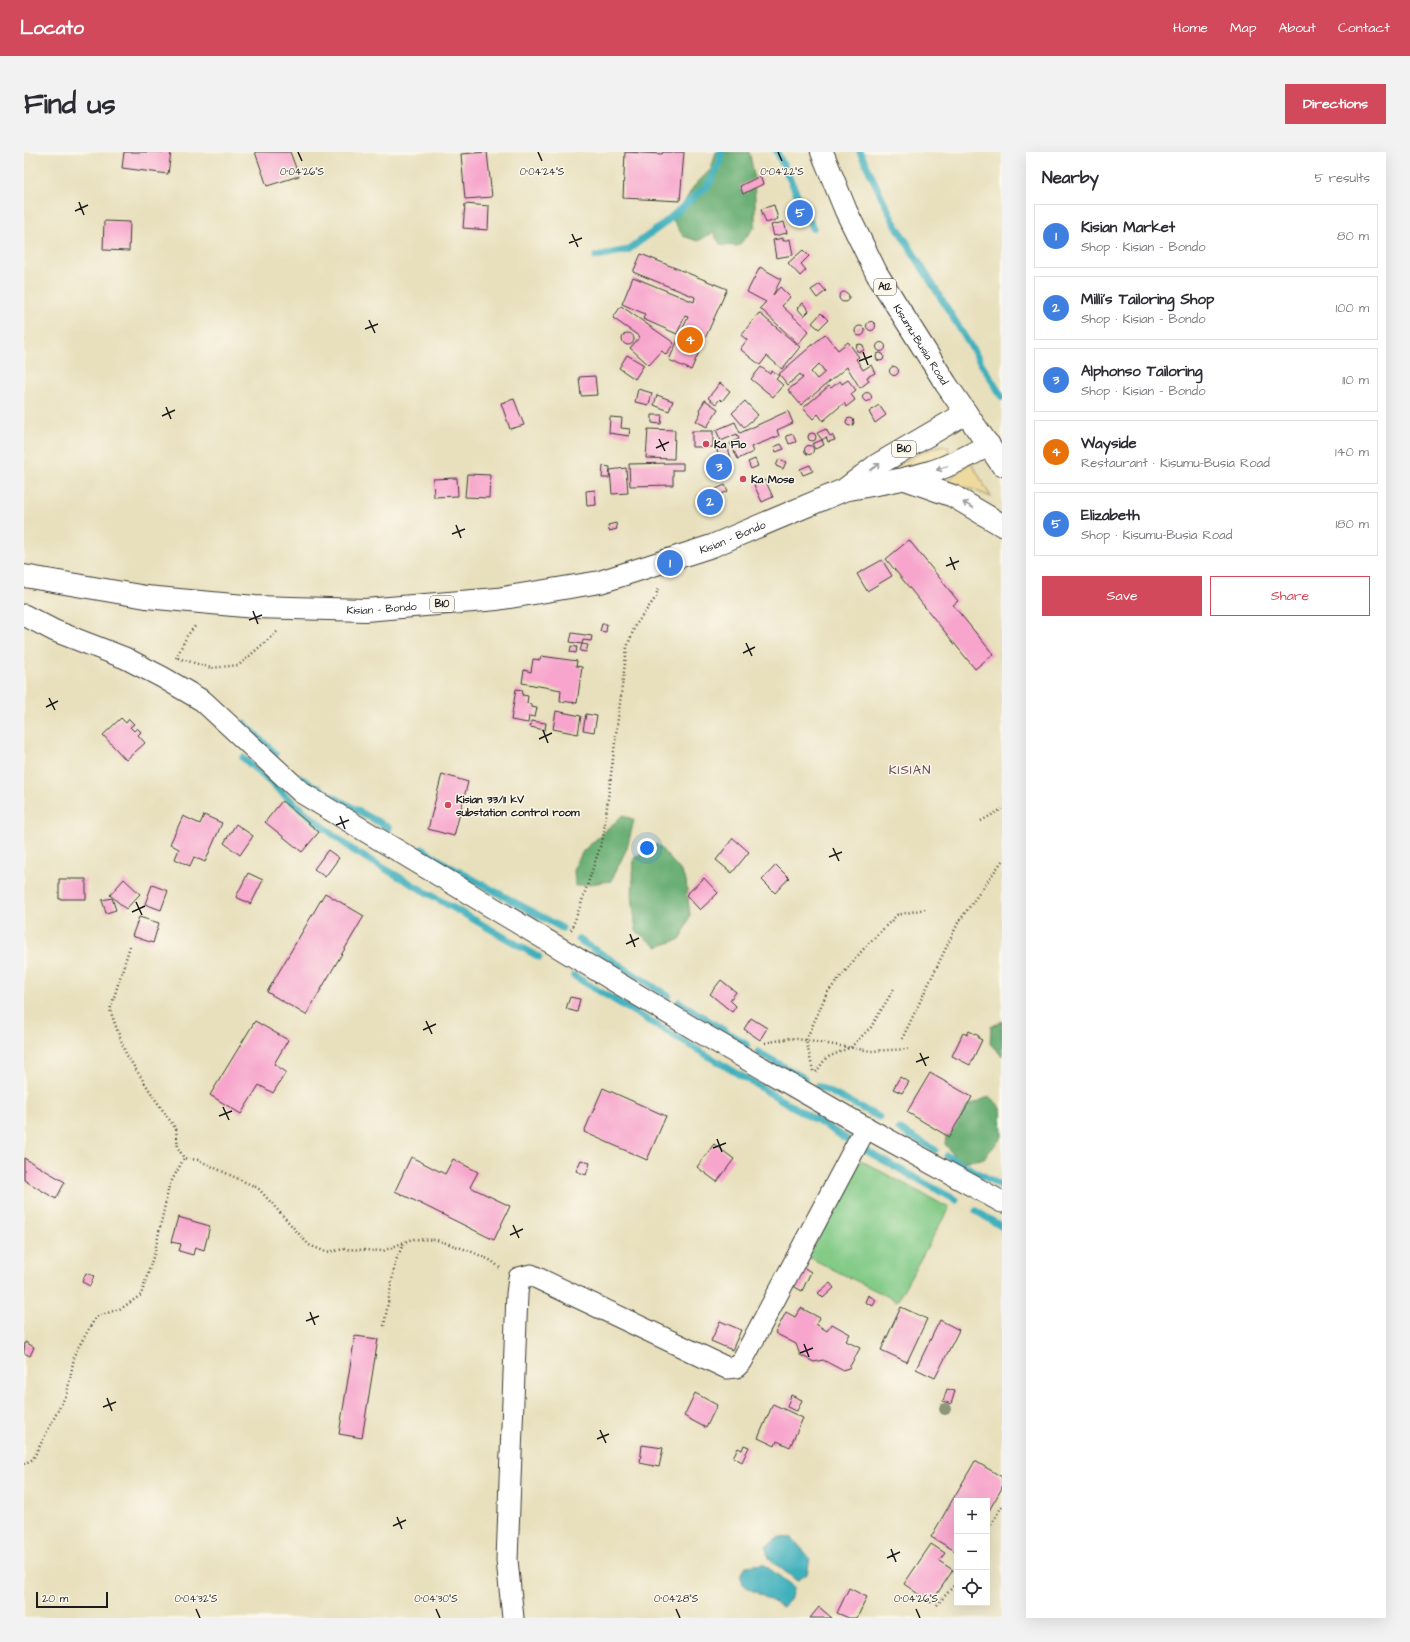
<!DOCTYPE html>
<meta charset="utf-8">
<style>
body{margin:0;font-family:"Architects Daughter",sans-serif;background:#f2f2f3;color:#2b2b33}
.controls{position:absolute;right:12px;bottom:12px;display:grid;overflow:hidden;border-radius:0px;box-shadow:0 4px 16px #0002}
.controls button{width:36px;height:36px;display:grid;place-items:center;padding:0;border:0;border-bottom:1px solid #e1e1e2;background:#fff;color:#2b2b33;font:20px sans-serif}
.scale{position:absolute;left:12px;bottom:10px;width:72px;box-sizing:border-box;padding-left:4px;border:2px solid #1c1c1c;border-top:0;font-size:11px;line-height:14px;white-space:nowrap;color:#1c1c1c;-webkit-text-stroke:3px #fbf7ec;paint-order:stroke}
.you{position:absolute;left:623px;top:696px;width:14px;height:14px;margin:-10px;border:3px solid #fff;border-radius:50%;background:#1a73e8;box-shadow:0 0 0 6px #1a73e833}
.badge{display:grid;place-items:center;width:26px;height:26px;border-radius:50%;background:#d1495b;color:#fff;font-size:13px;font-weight:700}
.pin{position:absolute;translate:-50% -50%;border:2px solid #fff;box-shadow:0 1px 4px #0006}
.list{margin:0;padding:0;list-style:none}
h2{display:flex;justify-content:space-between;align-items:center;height:52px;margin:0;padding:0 16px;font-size:17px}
h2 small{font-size:13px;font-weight:400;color:#7c7c81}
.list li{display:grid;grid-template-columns:26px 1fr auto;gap:12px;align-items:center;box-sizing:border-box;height:64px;margin:0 8px 8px;padding:0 8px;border:1px solid #e1e1e2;border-radius:0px}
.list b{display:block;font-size:15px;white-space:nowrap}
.list p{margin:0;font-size:13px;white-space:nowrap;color:#7c7c81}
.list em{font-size:13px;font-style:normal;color:#7c7c81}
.actions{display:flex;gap:8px;padding:12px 16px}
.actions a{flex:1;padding:9px 0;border:1px solid #d1495b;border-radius:0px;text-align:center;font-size:14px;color:#d1495b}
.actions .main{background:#d1495b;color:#fff}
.icon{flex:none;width:22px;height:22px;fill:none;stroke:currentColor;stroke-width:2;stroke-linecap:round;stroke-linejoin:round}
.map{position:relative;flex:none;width:978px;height:1466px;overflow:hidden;border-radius:0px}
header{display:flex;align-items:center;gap:24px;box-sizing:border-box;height:56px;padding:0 20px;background:#d1495b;color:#fff}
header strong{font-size:19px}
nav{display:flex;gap:22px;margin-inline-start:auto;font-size:14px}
.intro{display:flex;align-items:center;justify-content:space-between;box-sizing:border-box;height:96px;padding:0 24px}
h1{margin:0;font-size:28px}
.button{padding:10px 18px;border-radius:0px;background:#d1495b;color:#fff;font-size:14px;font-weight:700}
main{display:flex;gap:24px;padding:0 24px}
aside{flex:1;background:#fff;border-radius:0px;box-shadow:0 4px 16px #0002}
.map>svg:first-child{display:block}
.green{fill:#83cb87;stroke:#507452}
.forest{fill:#6aaf74;stroke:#436648}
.sand{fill:#eeda9e;stroke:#857b5d}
.water{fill:#41b0bd;stroke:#2e666c}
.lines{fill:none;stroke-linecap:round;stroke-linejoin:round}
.stream{stroke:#41b0bd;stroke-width:7}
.building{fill:#f7a5cc;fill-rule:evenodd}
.street-casing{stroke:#3b3934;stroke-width:23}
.highway-casing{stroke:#3b3934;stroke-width:24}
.path{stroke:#3b3934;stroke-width:2.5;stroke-dasharray:1 3;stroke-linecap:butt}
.street{stroke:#fff;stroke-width:21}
.highway{stroke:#fff;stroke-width:22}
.tree{fill:#8c9679}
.oneway{stroke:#999}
.ticks{fill:none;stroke:#1c1c1c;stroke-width:1.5}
.poi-dot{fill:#d1495b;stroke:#fbf7ec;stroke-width:1.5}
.labels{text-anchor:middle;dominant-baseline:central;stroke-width:3;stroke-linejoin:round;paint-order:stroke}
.shield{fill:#fbf7ec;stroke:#5f5e5a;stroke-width:1}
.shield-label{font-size:10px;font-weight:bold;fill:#1c1c1c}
.street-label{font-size:11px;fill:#1c1c1c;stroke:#fbf7ec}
.poi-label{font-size:11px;font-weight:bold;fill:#1c1c1c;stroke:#fbf7ec;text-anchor:start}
.quarter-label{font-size:13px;letter-spacing:1px;fill:#694c5a;stroke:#fbf7ec}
.ticks-label{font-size:10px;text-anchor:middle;fill:#1c1c1c;stroke:#fbf7ec;stroke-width:3;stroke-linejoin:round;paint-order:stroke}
</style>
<header>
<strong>Locato</strong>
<nav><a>Home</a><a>Map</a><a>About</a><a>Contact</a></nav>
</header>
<div class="intro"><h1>Find us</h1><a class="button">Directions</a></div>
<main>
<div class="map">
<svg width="978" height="1466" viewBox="0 0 978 1466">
<rect width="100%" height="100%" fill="#fbf7ec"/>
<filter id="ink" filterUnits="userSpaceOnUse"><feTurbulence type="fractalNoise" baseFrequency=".025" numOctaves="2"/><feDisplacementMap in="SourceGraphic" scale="8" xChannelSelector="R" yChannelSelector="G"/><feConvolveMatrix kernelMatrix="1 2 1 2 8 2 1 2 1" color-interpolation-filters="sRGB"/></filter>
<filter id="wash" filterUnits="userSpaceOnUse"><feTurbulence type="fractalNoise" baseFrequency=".012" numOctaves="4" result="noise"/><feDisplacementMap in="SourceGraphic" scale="16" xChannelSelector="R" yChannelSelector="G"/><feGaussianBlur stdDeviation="0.9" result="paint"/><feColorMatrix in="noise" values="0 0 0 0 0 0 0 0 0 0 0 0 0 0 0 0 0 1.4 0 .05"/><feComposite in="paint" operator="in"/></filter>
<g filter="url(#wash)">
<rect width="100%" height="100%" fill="#e8e0bd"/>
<path class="green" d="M836 1008 925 1056 873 1149 784 1105Z"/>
<path class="forest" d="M692 0H725C732 23 731 51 731 75L714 94 697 93 689 81 674 89 659 84 649 68 670 34 687 17Z
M599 663 610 668 603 696 587 729 551 734 550 716 559 699Z
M633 692 656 718 662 729 666 763 657 787 633 795 612 779 608 743 610 706Z
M978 869V904L966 892 967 875Z
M966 944 977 956 978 985 959 1007 935 1010 921 992 924 970 933 959Z"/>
<path class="sand" d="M919 293 925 296 924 301 920 306 848 325 903 298Z
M947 310 967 345 950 338 921 330Z"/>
<path class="water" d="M756 1385 768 1386 786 1406 783 1422 773 1429 744 1406 742 1394Z
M739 1412 770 1435 766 1448 759 1455 720 1434 716 1423 722 1414Z"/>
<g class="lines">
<path class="stream" d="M753 0 789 76
M836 0 870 70 978 245
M572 104 604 98 637 74 684 33 696 11 697 0
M221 572 251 602
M219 606 272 653 330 699 515 805
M274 625 365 676
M398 697 423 713 538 776
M554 787 644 844
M550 824 823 987
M655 850 723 893
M734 900 780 926
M794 934 855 965
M875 977 911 998
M839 997 932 1048
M923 1004 978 1034
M952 1059 978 1075"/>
</g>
<g id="blocks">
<path class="building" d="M100 0H147L144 22 98 16Z
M231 0H266L275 24 243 34Z
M463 0 468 45 441 47 437 2Z
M601 0 638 2 639 0H660L656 49 599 46Z
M736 24 739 32 719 42 716 34Z
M441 52 465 54 464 78 439 76Z
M750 53 754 67 742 71 737 57Z
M80 69 106 70 105 99 79 98Z
M760 70 763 81 750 84 747 73Z
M759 86V89L766 87 769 103 752 106 749 88Z
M779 98 785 104 777 112 782 118 776 124 764 111Z
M617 102 703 137 667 218 645 208 664 165 661 164 653 182 619 167 621 162 598 152 609 125 670 150 671 145 609 120Z
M736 115 757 127 749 143 756 135 766 145 758 154 785 179 774 192 736 156 742 150 723 140Z
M796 132 802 139 793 146 787 138Z
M815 145a5 5 0 1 1 10 0a5 5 0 1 1-10 0Z
M779 151 785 159 780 164 773 156Z
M597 154 650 191 642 203 638 199 625 213 606 196 616 185 589 166Z
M735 161 776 195 758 217 743 204 736 213 716 197 723 188 717 183Z
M797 161 804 168 795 177 788 171Z
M842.5 174a4.5 4.5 0 1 1 9 0a4.5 4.5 0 1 1-9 0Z
M831 179a5 5 0 1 1 10 0a5 5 0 1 1-10 0Z
M598 187a6 6 0 1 1 12 0a6 6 0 1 1-12 0Z
M801 182 814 198 824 190 835 205 832 207 839 218 847 213 851 221 843 225 845 229 836 236 823 215 777 253 764 238 779 226 776 222 764 233 755 222ZM795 212 801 220 793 227 787 220Z
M852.5 195a4.5 4.5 0 1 1 9 0a4.5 4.5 0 1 1-9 0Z
M832 196a4 4 0 1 1 8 0a4 4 0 1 1-8 0Z
M852 205a4 4 0 1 1 8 0a4 4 0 1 1-8 0Z
M603 203 620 213 611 227 595 216Z
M865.5 219a4.5 4.5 0 1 1 9 0a4.5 4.5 0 1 1-9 0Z
M737 215 746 222 748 219 755 224 752 227 759 233 749 245 727 227Z
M571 224 573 243 557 244 555 225Z
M824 228 832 238 827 242 831 248 822 255 820 251 799 269 794 262 789 267 779 256 805 234 807 236 816 229 818 232Z
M696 231 706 239 698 249 696 247 692 252 684 246Z
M614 237 628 241 625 253 611 250Z
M838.5 245a4.5 4.5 0 1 1 9 0a4.5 4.5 0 1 1-9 0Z
M633 243 649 249 645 259 630 253Z
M490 247 500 273 486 277 477 251Z
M681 248 694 257 683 275 672 269 677 260 675 258Z
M721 249 734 263 720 275 708 261Z
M855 253 862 263 851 271 845 260Z
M764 259 769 271 753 278 755 284 727 295 729 300 714 307 706 291 715 287 713 282 697 289 692 278 711 270 716 281Z
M628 263H638L637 272 628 271Z
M586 265 598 266 597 276 606 277 605 284 585 281Z
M822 270a4 4 0 1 1 8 0a4 4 0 1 1-8 0Z
M624 277 651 278 650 307 622 306Z
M802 277 806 284 808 283 811 288 804 290 802 285 798 288 793 281Z
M668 279H689V295H668Z
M784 285a4 4 0 1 1 8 0a4 4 0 1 1-8 0Z
M769 282 772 290 765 292 762 284Z
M798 288 800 293 791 297 788 292Z
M703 292 707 307 696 310 692 295Z
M757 292 760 297 752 300 750 295Z
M780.5 298a4.5 4.5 0 1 1 9 0a4.5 4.5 0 1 1-9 0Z
M731 307 734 314 727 317 724 310Z
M755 307 762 310 759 317 752 314Z
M648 311H659V318H649V333L606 334 605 312Z
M786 313 789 319 779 323 776 317Z
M579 314 586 315 585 326H578Z
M602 316 604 341 588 342 586 318Z
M443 322 466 323 465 346 441 345Z
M433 326 434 344 410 345 409 327Z
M741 328 749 345 738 350 730 333Z
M701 333 704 339 696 343 692 337Z
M571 338 572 353 563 354 562 339Z
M681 346a5 5 0 1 1 10 0a5 5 0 1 1-10 0Z
M592 371 593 377 585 379 584 373Z
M885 388 934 449 929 453 969 502 951 517 862 407Z
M858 408 868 424 843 439 833 422Z
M578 472H583L582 480 576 479Z
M548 481 568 484 567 489 559 488 558 492 564 493 562 500 556 499 558 492 546 490Z
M547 494 553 495 552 501 546 500Z
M517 504 553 509 552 514 558 515 553 551 536 549 537 538 498 531 500 518 507 520 509 507 516 508Z
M492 537 499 538 498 543 504 544 503 551 507 552V555L513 556 511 565 505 564 504 571 487 568Z
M532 559 557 564 554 582 529 577Z
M562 562 573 564 570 580 559 578Z
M97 566 102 571 105 567 110 572 106 575 110 579 113 576 117 580 114 583 121 591 102 608 79 583Z
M507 569 522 571 521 578 506 575Z
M418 622 444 630 430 684 404 677Z
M258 649 295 680 278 700 241 670Z
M180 663 198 671 181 710 170 705 166 714 151 707 155 697 146 692 159 664 176 672Z
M212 672 229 684 216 703 200 691Z
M709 686 725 700 708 721 692 708Z
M304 698 315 706 301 725 290 717Z
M752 713 765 726 751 741 738 728Z
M224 721 239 728 227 752 212 745Z
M680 726 694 741 676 758 662 743Z
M35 727H62V747H35Z
M100 727 116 742 102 757 86 743Z
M128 733 144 739 137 758 121 752Z
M301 741 340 764 282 863 243 840Z
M88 746 92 758 82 761 78 748Z
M115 765 135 771 129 791 108 784Z
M697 828 712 840 706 848 712 854 708 860 686 842Z
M546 845 556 847 553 860 542 857Z
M727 866 743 876 736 888 720 877Z
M231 869 264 888 250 912 262 920 249 941 235 933 217 962 186 943Z
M945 879 955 884 954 886 958 888 946 913 928 904 939 881 943 883Z
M906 921 948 945 925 985 883 960Z
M876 925 885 930 878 941 869 937Z
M579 936 642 964 623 1008 560 980Z
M690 992 710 1007 693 1030 673 1015Z
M387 1005 421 1022 429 1007 454 1020 446 1035 486 1054 470 1088 371 1039Z
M0 1006 41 1030 32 1047 0 1028Z
M557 1008 566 1011 562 1023 552 1019Z
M154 1065 186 1074 180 1098 171 1095 169 1103 155 1099 157 1092 147 1090Z
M779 1115 787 1120 778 1139 769 1134Z
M62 1121 70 1124 66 1134 58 1130Z
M806 1131 810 1136 799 1146 794 1141Z
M844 1143 852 1148 849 1154 841 1150Z
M877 1155 903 1167 883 1210 857 1198Z
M777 1156 796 1166 792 1172 803 1179 808 1172 826 1182 822 1189 836 1196 825 1216 818 1218 799 1208 790 1210 776 1203 772 1192 751 1181 762 1160 771 1165Z
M916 1168 935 1178 911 1226 892 1217Z
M696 1169 717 1178 708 1198 687 1189Z
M331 1184 354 1187 338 1286 315 1282Z
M1 1190 10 1195 6 1204 0 1201Z
M923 1237 931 1239 927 1252 919 1249Z
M671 1241 693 1253 682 1276 660 1264Z
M767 1243 778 1248 773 1259 763 1255Z
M749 1252 779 1266 766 1295 753 1289 751 1294 734 1286Z
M618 1293 639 1296 635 1315 616 1311Z
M720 1293 725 1295 718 1310 709 1305 714 1296 718 1298Z
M951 1309 978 1325V1336L963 1362V1349H933V1400L907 1385Z
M907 1392 921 1401 915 1409 929 1418 907 1451 880 1432Z
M825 1436 843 1445 833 1466H825L813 1461Z
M795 1455 808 1466H786Z"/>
</g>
</g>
<g filter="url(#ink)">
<use href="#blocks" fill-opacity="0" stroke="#3b3934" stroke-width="1"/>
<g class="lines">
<g class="street-casing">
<path id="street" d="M0 463 31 479 101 506 138 525 179 549 278 641 672 878 830 969 978 1050
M489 1466 483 1408 493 1142 495 1126 507 1123 703 1216 712 1215 718 1209 842 975"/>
</g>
<g class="highway-casing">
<g id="highway">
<path id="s1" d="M798 0 822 59 853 122 922 232 978 313"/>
<path d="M881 327 929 344 978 373"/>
<path d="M825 337C852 332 880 328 906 320 927 314 946 303 965 293"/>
<path id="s2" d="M0 424 122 445 231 455 341 458 473 447 576 430 688 394 820 338 853 313 942 261"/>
</g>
</g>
<path class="path" d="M152 506 163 484 172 473
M154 506 187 516 215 513 254 479
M957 669 978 657
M547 778 556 755 579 686 603 495 611 474 632 445 634 436
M106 794 86 858 102 902 133 950 152 977 154 996 160 1006 174 1008 234 1036 285 1093 302 1100 321 1097 359 1099 388 1087 413 1088 446 1099 468 1109 476 1116
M878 887 934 771 978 709
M741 891 767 886 847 899 884 897
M789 919 782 888 803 841 842 794 873 763 901 757
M792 920 802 906 827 895 847 875 871 835
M360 1174 371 1111 380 1090
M0 1312 9 1307 43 1241 51 1201 72 1165 98 1156 117 1143 131 1099 145 1034 160 1006
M963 1379 978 1354
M913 1453 933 1430"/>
<use href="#street" class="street"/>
<use href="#highway" class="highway"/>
</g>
<circle class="tree" cx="921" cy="1257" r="6"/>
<defs><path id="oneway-shaft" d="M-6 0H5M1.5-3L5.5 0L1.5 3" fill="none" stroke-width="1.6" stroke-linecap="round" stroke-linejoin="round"/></defs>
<g class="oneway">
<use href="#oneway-shaft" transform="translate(851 315) rotate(-35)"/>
<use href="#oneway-shaft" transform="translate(918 316) rotate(160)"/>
<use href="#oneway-shaft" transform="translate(944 353) rotate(-150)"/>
</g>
</g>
<path class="ticks" d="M274 0 278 9M514 0 518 9M754 0 758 9M55 50 60 63M51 59 64 53M548 82 554 95M545 91 558 86M345 168 351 181M341 177 354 172M839 200 844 213M835 209 848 204M142 255 147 267M138 264 151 258M635 287 641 299M632 296 645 290M432 373 437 386M428 382 441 377M926 405 931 418M922 414 935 409M229 459 234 472M225 468 238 463M722 491 728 504M719 501 731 495M25 546 31 558M22 555 34 549M519 578 524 591M515 587 528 581M316 664 321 677M312 673 325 668M809 696 815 709M805 705 818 700M112 750 118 763M108 760 121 754M606 782 611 795M602 792 615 786M402 869 408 882M399 878 412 872M896 901 902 914M892 910 905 905M199 955 205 968M195 964 208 959M693 987 698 1000M689 996 702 991M489 1073 495 1086M486 1083 499 1077M286 1160 291 1173M282 1169 295 1164M780 1192 785 1205M776 1201 789 1196M83 1246 88 1259M79 1255 92 1250M576 1278 582 1291M573 1287 585 1282M373 1365 378 1377M369 1374 382 1368M867 1397 872 1410M863 1406 876 1400M172 1457 176 1466M412 1457 416 1466M652 1457 656 1466M892 1457 896 1466"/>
<g class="poi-dot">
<circle cx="682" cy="292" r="4"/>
<circle cx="719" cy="327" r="4"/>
<circle cx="424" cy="653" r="4"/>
</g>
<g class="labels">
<g class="shield">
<rect x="850" y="127" width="22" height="16" rx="3"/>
<rect x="868" y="289" width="24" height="16" rx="3"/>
<rect x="406" y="444" width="24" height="16" rx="3"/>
</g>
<g class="shield-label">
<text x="861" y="135">A12</text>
<text x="880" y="297">B10</text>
<text x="418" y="452">B10</text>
</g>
<g class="street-label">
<text stroke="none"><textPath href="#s1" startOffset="217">Kisumu-Busia Road</textPath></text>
<text stroke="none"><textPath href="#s2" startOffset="720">Kisian - Bondo</textPath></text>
<text stroke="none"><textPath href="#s2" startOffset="360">Kisian - Bondo</textPath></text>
</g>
<g class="poi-label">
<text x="690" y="292">Ka Flo</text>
<text x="727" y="327">Ka Mose</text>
<text x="432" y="647">Kisian 33/11 kV<tspan x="432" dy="13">substation control room</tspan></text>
</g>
<g class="quarter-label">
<text x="886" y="618">KISIAN</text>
</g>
</g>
<g class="ticks-label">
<text x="278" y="23">0°04'26"S</text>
<text x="518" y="23">0°04'24"S</text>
<text x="758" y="23">0°04'22"S</text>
<text x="172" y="1450">0°04'32"S</text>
<text x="412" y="1450">0°04'30"S</text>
<text x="652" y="1450">0°04'28"S</text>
<text x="892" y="1450">0°04'26"S</text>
</g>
</svg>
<div class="controls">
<button>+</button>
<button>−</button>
<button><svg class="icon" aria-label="locate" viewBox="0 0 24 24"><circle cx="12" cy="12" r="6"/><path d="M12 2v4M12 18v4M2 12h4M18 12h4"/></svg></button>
</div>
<div class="scale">20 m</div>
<div class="you"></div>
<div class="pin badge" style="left:646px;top:411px;background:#3f7fe0">1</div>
<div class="pin badge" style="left:686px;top:350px;background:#3f7fe0">2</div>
<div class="pin badge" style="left:695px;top:315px;background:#3f7fe0">3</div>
<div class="pin badge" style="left:666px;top:188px;background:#e8710a">4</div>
<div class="pin badge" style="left:776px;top:61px;background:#3f7fe0">5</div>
</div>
<aside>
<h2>Nearby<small>5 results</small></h2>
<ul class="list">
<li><span class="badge" style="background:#3f7fe0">1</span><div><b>Kisian Market</b><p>Shop · Kisian - Bondo</p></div><em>80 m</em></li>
<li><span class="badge" style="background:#3f7fe0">2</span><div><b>Milli's Tailoring Shop</b><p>Shop · Kisian - Bondo</p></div><em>100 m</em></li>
<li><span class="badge" style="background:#3f7fe0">3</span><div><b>Alphonso Tailoring</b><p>Shop · Kisian - Bondo</p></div><em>110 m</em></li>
<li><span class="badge" style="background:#e8710a">4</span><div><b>Wayside</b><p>Restaurant · Kisumu-Busia Road</p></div><em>140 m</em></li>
<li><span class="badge" style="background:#3f7fe0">5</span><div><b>Elizabeth</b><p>Shop · Kisumu-Busia Road</p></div><em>180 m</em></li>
</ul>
<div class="actions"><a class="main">Save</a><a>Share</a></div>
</aside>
</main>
